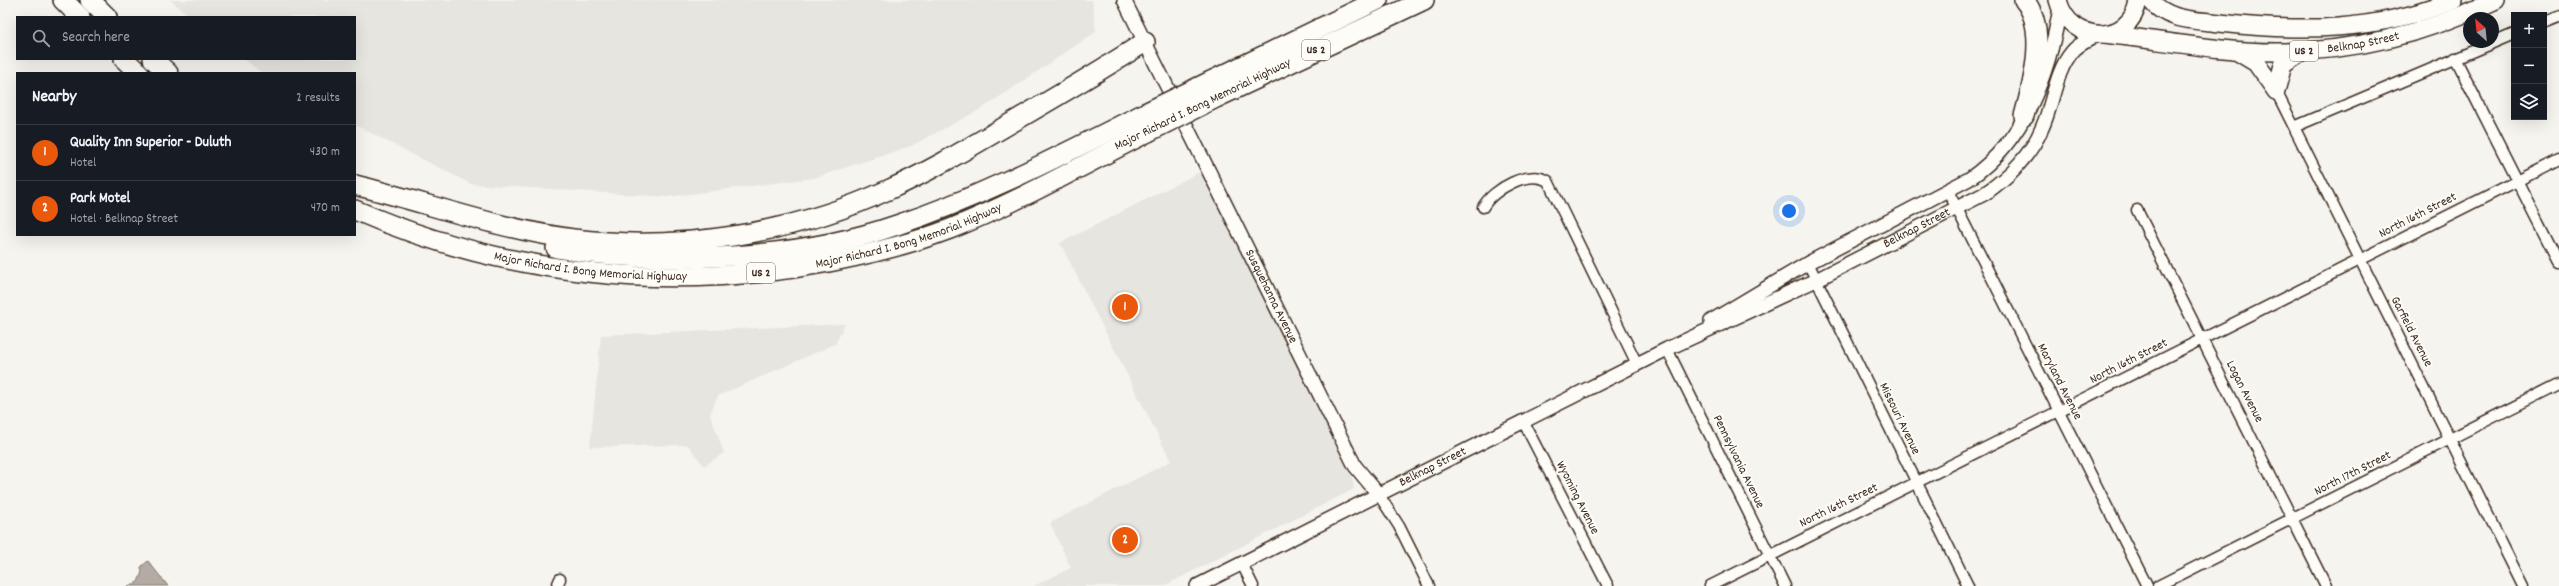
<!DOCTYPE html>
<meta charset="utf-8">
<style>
body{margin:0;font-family:Dekko,sans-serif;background:#242831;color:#f1f3f6}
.controls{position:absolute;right:12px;top:12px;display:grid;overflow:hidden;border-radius:0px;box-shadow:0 4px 16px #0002}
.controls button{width:36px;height:36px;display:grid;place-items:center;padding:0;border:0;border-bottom:1px solid #363941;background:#171b24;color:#f1f3f6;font:20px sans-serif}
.compass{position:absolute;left:2463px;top:12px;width:36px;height:36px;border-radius:50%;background:#171b24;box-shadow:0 4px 16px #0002;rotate:333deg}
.you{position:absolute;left:1789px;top:211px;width:14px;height:14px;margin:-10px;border:3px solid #fff;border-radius:50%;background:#1a73e8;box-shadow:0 0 0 6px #1a73e833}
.badge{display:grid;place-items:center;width:26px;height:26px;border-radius:50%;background:#ea580c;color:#fff;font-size:13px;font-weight:700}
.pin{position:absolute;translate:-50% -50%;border:2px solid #fff;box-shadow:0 1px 4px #0006}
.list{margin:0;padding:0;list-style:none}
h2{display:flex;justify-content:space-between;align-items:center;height:52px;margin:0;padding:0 16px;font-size:17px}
h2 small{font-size:13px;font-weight:400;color:#9ea1a6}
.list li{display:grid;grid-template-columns:26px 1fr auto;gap:12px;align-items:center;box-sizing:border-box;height:56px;padding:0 16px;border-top:1px solid #363941}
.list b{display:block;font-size:15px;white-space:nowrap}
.list p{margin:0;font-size:13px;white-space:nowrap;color:#9ea1a6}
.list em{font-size:13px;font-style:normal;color:#9ea1a6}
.icon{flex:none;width:22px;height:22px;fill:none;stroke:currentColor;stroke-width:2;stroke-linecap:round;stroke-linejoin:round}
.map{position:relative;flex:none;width:2559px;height:586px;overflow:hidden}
.search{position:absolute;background:#171b24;box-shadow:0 4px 16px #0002;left:16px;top:16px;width:340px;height:44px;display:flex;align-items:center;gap:10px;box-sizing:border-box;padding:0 14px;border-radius:0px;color:#9ea1a6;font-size:15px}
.panel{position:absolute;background:#171b24;box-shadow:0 4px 16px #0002;left:16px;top:72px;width:340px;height:164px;border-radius:0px}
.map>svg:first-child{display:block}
.built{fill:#e7e5df}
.water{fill:#b4aca4;stroke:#84786e}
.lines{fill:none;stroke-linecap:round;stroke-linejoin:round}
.minor-casing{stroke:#3b2a1e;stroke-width:13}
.tertiary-casing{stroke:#3b2a1e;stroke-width:16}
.trunk-casing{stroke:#3b2a1e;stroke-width:20}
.motorway-casing{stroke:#3b2a1e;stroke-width:22}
.minor{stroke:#fdfcf7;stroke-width:10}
.tertiary{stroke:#fdfcf7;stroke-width:13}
.trunk{stroke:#fdfcf7;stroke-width:17}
.motorway{stroke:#fdfcf7;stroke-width:19}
.motorway-bridge-casing{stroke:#3b2a1e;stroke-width:22;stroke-linecap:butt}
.motorway-bridge{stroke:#fdfcf7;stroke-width:19}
.labels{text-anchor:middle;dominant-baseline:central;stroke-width:4;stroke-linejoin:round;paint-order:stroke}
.shield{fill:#fdfcf7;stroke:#75695f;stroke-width:1}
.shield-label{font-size:12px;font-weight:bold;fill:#3b2a1e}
.street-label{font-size:13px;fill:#3b2a1e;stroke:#fdfcf7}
</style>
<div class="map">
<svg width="2559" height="586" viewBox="0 0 2559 586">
<rect width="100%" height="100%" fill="#f5f4ee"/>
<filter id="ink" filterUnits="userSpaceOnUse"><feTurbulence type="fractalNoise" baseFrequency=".025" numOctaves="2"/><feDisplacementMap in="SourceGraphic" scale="8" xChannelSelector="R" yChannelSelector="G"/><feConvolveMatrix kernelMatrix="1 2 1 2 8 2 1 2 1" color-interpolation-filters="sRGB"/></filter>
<g filter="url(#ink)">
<path class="built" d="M170 0H1092L1096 32 983 108 911 146 814 178 667 197 471 184 355 125V73H262L244 59H355V17H191Z
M1202 171 1352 477 1354 489 1164 586H1034L1071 568 1050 523 1171 461 1060 243Z
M845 324 835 344 718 396 710 414 724 453 704 466 688 445 590 447 601 335Z"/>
<path class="water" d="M148 561 168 586H128L138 582 142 572 141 567Z"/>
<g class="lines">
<g class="minor-casing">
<path id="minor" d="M2544 22 2559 16
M2455 58 2559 263
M2276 91 2523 586
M2294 127 2514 34
M1948 191 2147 586
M1483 207C1493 189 1529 169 1548 181L1637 364
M2137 210 2326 586
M1808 263 1968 586
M1667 349 1785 586
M1523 421 1608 586
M1379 495 1399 526 1429 586
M1242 564 1253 586
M557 586 560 579
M1710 586 2559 160
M2158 586 2559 384"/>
</g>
<g class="tertiary-casing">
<g id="tertiary">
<path id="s1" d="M1124 0 1355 466 1379 495"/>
<path d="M1711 321 1808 263 1969 179C2026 140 2049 73 2060 8"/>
<path id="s2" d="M1197 586 1667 349 1816 280 1984 194C2008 178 2031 155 2042 128 2053 105 2055 72 2072 52 2078 44 2089 40 2097 35"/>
</g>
</g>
<g class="trunk-casing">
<g id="trunk">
<path d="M2058 0C2069 45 2132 46 2138 0"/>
<path d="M2150 0C2167 21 2195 20 2220 23 2301 32 2378 32 2454 0"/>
<path id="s3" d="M2104 34C2161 40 2219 52 2277 52 2354 52 2427 33 2496 0"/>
<path d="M2236 51 2256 63 2276 91"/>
<path d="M2276 91 2283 65 2304 51"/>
</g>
</g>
<g class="motorway-casing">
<g id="motorway">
<path d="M63 0 80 17"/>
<path d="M90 0 107 17"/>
<path d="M124 59 139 73"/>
<path d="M153 59 168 73"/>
<path d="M1211 81 1378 0"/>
<path d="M1218 97 1424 0"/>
<path d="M2024 116C2033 84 2048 28 2024 0"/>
<path d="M355 185C428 203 498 229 573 239 678 252 792 234 888 190 933 170 975 144 1018 119 1061 94 1103 69 1145 42"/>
<path id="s4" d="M355 210C504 275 669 293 829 262 869 254 911 244 950 229 1018 202 1083 165 1148 132"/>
<path d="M556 248C660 266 796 260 897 225 982 197 1061 155 1141 115"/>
</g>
</g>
<use href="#minor" class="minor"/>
<use href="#tertiary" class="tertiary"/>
<use href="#trunk" class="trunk"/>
<use href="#motorway" class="motorway"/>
<g class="motorway-bridge-casing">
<path id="motorway-bridge" d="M1141 115 1211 81
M1148 132 1218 97"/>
</g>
<use href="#motorway-bridge" class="motorway-bridge"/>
</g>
</g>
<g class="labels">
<g class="shield">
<rect x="1302" y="40" width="28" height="20" rx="3"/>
<rect x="2290" y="41" width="28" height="20" rx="3"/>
<rect x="747" y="263" width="28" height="20" rx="3"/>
</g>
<g class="shield-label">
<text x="1316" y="50">US 2</text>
<text x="2304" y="51">US 2</text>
<text x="761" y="273">US 2</text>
</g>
<g class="street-label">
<text stroke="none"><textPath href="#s3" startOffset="261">Belknap Street</textPath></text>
<text transform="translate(1203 105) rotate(-26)">Major Richard I. Bong Memorial Highway</text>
<text transform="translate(2418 216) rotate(-27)">North 16th Street</text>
<text stroke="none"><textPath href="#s2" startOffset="804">Belknap Street</textPath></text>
<text stroke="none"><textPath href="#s4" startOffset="568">Major Richard I. Bong Memorial Highway</textPath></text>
<text stroke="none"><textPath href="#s4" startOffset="244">Major Richard I. Bong Memorial Highway</textPath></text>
<text stroke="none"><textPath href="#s1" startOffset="331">Susquehanna Avenue</textPath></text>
<text transform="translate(2411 332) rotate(63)">Garfield Avenue</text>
<text transform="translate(2129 362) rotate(-27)">North 16th Street</text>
<text transform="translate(2059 382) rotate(63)">Maryland Avenue</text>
<text transform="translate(2244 392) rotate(63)">Logan Avenue</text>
<text transform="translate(1899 419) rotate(64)">Missouri Avenue</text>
<text transform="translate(1738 462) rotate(64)">Pennsylvania Avenue</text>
<text stroke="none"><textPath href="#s2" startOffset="264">Belknap Street</textPath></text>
<text transform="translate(2353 474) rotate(-27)">North 17th Street</text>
<text transform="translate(1577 498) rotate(63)">Wyoming Avenue</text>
<text transform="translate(1839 506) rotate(-26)">North 16th Street</text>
</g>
</g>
</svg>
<div class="controls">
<button>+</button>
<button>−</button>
<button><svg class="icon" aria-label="layers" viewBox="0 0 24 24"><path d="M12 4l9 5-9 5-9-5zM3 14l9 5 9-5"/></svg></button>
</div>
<svg class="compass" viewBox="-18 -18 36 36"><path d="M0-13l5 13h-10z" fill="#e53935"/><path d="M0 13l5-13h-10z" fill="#9ea1a6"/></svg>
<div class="you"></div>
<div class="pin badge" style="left:1125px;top:307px">1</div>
<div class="pin badge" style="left:1125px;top:540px">2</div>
<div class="search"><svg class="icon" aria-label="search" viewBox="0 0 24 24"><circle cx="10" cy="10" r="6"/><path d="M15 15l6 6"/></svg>Search here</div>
<section class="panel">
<h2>Nearby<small>2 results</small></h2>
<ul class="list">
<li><span class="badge">1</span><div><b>Quality Inn Superior - Duluth</b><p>Hotel</p></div><em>430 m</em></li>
<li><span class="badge">2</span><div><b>Park Motel</b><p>Hotel · Belknap Street</p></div><em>470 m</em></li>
</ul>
</section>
</div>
